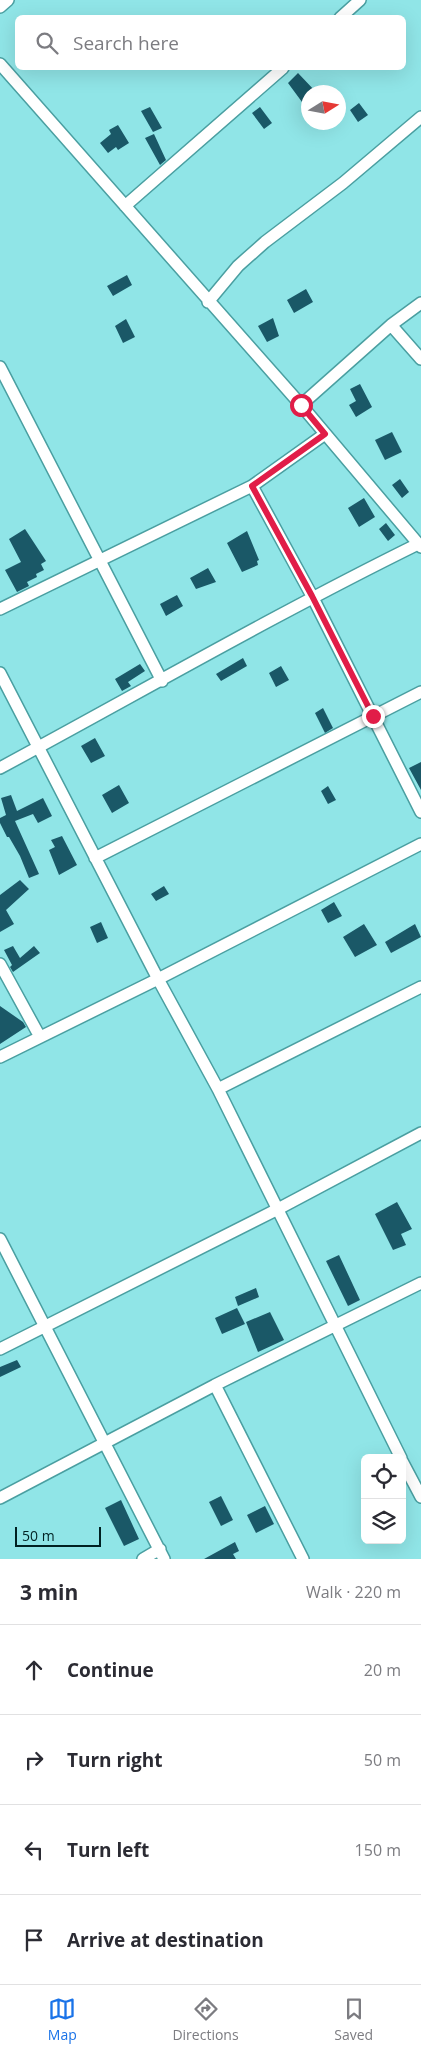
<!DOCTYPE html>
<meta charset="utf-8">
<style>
body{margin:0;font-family:"Open Sans",sans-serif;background:#f2f2f3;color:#2b2b33}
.controls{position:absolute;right:15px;bottom:15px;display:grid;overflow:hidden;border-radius:8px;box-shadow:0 5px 20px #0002}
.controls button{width:45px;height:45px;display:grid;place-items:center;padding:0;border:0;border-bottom:1px solid #e1e1e2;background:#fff;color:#2b2b33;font:25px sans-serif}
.compass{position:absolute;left:301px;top:85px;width:45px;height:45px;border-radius:50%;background:#fff;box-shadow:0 5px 20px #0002;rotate:79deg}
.scale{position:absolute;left:15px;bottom:12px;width:86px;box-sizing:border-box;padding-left:5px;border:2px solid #002122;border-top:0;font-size:14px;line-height:18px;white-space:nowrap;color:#002122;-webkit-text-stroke:4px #90e5e7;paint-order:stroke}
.stop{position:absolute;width:15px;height:15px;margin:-11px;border:4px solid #e11d48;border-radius:50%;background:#fff}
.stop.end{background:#e11d48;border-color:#fff;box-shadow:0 1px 5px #0008}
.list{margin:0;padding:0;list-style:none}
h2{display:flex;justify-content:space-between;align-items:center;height:65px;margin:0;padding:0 20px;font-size:21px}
h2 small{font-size:16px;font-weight:400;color:#7c7c81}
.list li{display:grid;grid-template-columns:32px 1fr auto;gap:15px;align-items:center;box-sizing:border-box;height:90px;padding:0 20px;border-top:1px solid #e1e1e2}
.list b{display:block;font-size:19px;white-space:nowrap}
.list em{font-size:16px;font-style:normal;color:#7c7c81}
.icon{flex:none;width:28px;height:28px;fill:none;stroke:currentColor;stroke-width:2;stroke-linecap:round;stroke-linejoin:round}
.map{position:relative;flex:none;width:421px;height:1559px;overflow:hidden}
.search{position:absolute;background:#fff;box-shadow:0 5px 20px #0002;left:15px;right:15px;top:15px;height:55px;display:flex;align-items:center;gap:12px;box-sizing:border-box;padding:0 18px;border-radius:8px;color:#7c7c81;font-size:19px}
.sheet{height:425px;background:#fff}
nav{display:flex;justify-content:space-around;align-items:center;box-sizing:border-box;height:70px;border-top:1px solid #e1e1e2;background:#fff;font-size:14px;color:#7c7c81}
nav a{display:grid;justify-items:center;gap:2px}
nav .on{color:#1a73e8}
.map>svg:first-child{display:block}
.building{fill:#1a5867}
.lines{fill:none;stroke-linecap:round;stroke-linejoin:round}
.minor-casing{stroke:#4a9fa1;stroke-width:14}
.minor{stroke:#fff;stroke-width:11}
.route{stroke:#e11d48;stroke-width:6}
</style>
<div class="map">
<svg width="421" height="1559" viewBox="0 0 421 1559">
<rect width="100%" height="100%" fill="#90e5e7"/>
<path class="building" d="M298 73 316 92H308V98L302 102 288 83Z
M359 103 368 115 358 122 350 110Z
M150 107 162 128 153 132 141 111Z
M260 107 272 123 264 129 252 113Z
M118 125 129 143 118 150 116 147 108 153 100 143 111 134 109 130Z
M154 134 166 160 160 165 145 138Z
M127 275 132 285 113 296 107 286Z
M306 289 313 302 294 313 287 300Z
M273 318 279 336 267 342 258 326Z
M126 319 135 337 123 343 115 326Z
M360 384 372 407 356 417 349 405 356 401 350 389Z
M392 432 402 452 385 460 375 440Z
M400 479 409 492 402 498 392 485Z
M364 498 375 517 359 527 348 508Z
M386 523 395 535 388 541 379 529Z
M25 529 46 561 41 564 44 570 36 574 37 577 27 582 29 586 17 592 5 570 21 562 9 539Z
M247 531 259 560 257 561 258 565 242 572 227 543Z
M208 568 216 582 196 589 190 578Z
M177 595 183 606 166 616 160 604Z
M243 658 247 666 221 681 216 674Z
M140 664 145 671 128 682 131 686 122 691 115 679Z
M281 666 289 680 276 687 269 673Z
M323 708 333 728 325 733 315 713Z
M95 738 105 756 91 763 81 746Z
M421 762V790L409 768Z
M119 785 129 803 112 813 102 795Z
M328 786 336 800 328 804 321 791Z
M11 795 17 811 43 798 52 816 38 823 33 814 15 821 39 874 29 878 20 856 9 837H7L0 823V818L6 815 1 798Z
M62 836 77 865 59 875 49 850 55 847 51 840Z
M20 880 29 889 6 910 14 924 0 932V895Z
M164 886 169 894 156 901 151 894Z
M334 902 342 916 328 923 321 910Z
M101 922 108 938 97 943 90 927Z
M364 924 377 945 355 957 343 937Z
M415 924 421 937 391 953 385 942Z
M13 946 20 958 34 946 40 953 13 972 10 967 12 965 4 950Z
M0 1006 23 1022 26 1027 0 1044Z
M397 1202 412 1229 401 1234 406 1245 393 1250 375 1214Z
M339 1255 360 1300 348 1306 326 1261Z
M256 1288 259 1297 238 1306 235 1297Z
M237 1308 245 1324 222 1334 215 1318Z
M270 1312 284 1340 258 1352 246 1322Z
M17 1360 21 1367 0 1377V1367Z
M221 1496 233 1520 221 1526 209 1502Z
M121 1500 139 1539 124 1546 105 1508Z
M265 1506 274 1524 256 1533 247 1515Z
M235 1542 239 1551 233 1554 236 1559H204Z"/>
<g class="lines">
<g class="minor-casing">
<path id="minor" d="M0 7 8 0
M340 18 360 0
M0 64 301 405 421 547
M125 206 283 68
M208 302 238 266 265 242 343 183 421 117
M391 325 421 359
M0 367 162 681
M301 405 391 325 421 303
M325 434 252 486 312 596 421 812
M0 609 252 486
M0 673 158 979 218 1089 401 1458
M0 768C139 693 276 614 418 544
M95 858 421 692
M0 964 40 1037
M0 1057 158 979 421 844
M218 1089 421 987
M0 1239 164 1559
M0 1349 278 1209 421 1133
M215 1385 303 1559
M402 1461 421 1497
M0 1498 215 1385 421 1283
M143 1559 160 1549"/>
</g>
<use href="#minor" class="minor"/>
</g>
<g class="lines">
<path class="route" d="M301 405 325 434 252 486 312 596 373 716"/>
</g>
</svg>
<div class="controls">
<button><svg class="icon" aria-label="locate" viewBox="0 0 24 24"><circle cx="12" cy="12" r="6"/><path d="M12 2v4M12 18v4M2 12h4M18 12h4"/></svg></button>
<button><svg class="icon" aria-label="layers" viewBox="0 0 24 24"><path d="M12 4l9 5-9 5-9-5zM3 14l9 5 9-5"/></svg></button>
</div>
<svg class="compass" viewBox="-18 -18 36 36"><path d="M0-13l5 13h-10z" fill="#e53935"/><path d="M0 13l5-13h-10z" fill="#7c7c81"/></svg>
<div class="scale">50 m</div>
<div class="stop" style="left:301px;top:405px"></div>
<div class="stop end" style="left:373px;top:716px"></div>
<div class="search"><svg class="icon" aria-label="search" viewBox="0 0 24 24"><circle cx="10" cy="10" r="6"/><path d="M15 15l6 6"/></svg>Search here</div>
</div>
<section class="sheet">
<h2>3 min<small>Walk · 220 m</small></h2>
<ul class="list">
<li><svg class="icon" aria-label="ahead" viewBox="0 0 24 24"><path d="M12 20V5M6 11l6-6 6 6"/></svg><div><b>Continue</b></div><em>20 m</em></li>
<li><svg class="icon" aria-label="right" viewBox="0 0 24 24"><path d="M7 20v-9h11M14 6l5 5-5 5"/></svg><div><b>Turn right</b></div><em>50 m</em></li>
<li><svg class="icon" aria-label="left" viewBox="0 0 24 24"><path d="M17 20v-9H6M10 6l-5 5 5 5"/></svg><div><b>Turn left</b></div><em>150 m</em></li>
<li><svg class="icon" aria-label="arrive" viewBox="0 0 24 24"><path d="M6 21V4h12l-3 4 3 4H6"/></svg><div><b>Arrive at destination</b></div></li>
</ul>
</section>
<nav>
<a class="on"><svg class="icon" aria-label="map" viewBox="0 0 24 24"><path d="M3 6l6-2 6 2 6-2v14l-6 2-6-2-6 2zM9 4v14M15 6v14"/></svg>Map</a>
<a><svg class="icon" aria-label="directions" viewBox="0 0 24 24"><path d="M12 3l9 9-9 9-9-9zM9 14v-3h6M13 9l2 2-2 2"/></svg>Directions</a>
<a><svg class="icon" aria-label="saved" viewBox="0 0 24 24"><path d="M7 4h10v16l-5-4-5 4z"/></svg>Saved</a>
</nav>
